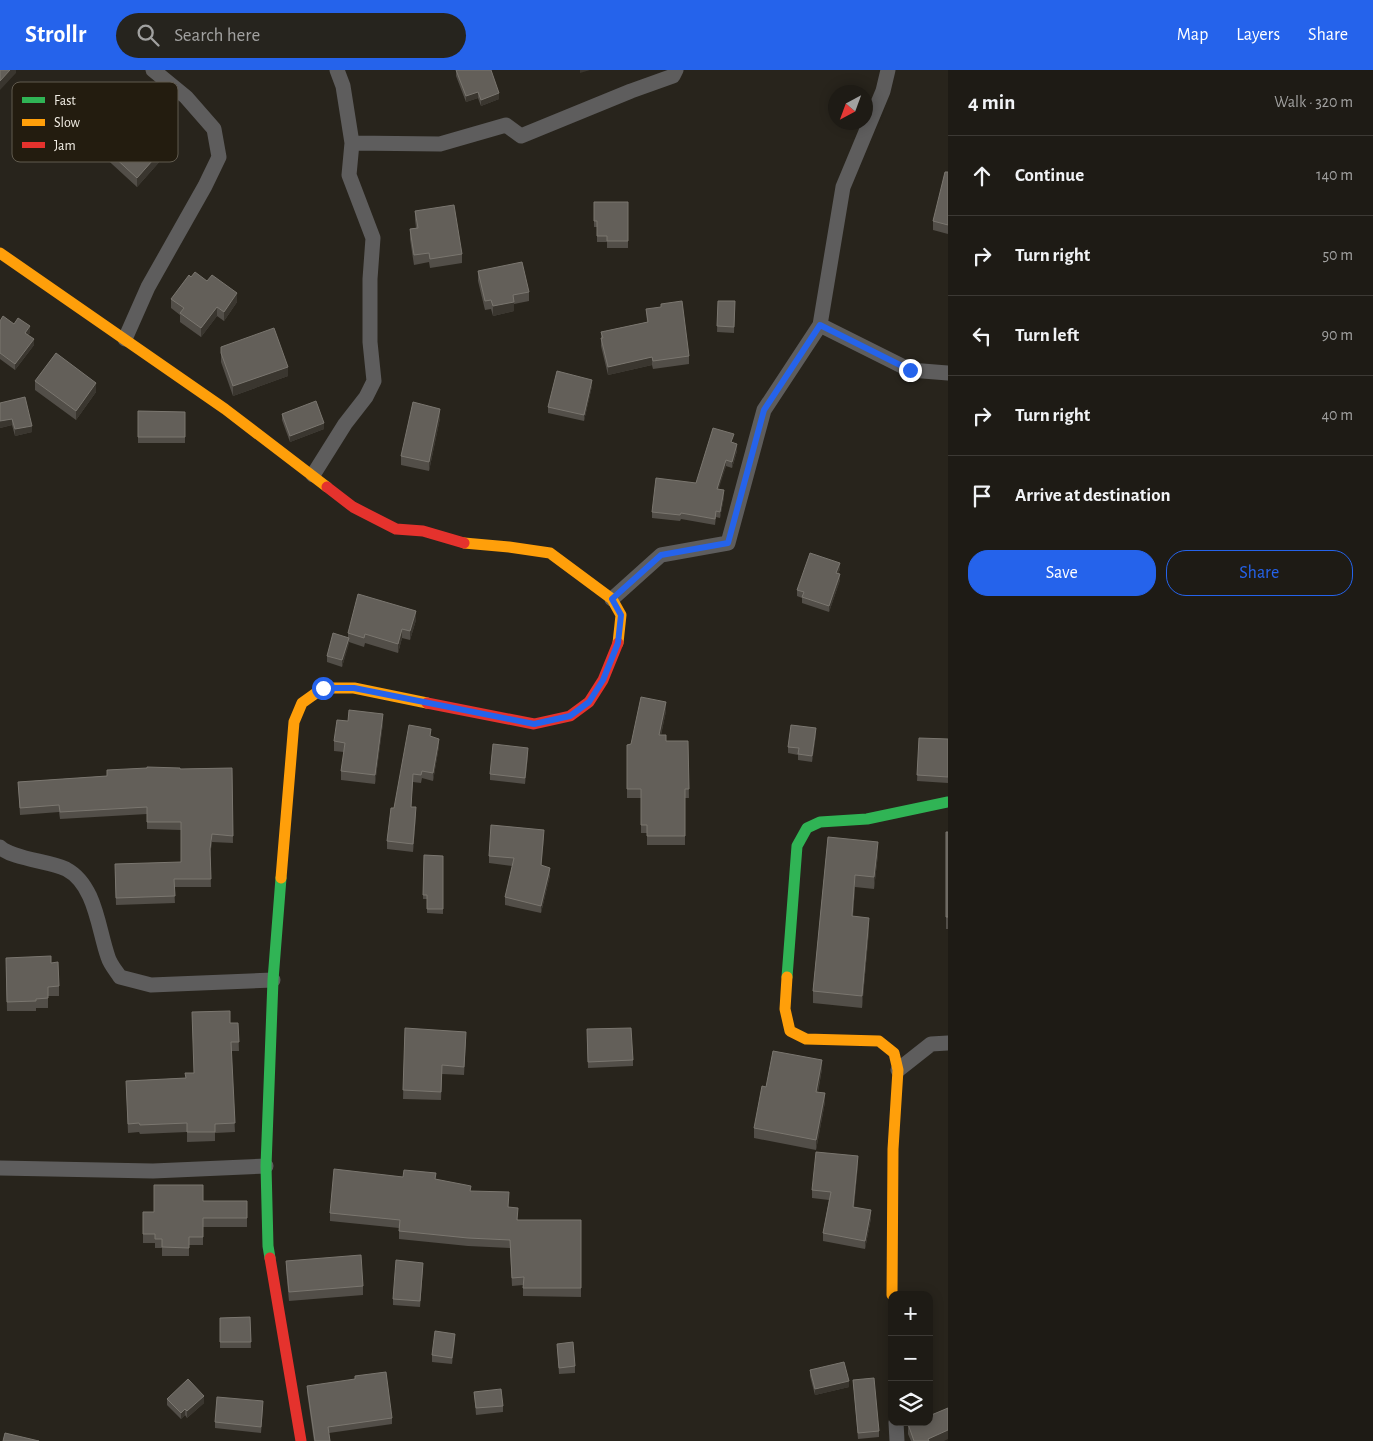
<!DOCTYPE html>
<meta charset="utf-8">
<style>
body{margin:0;font-family:"Alegreya Sans",sans-serif;background:#26241e;color:#f1f3f6}
.controls{position:absolute;right:15px;bottom:15px;display:grid;overflow:hidden;border-radius:10px;box-shadow:0 2px 12px #0003}
.controls button{width:45px;height:45px;display:grid;place-items:center;padding:0;border:0;border-bottom:1px solid #3c3934;background:#1e1b15;color:#f1f3f6;font:25px sans-serif}
.compass{position:absolute;left:828px;top:15px;width:45px;height:45px;border-radius:50%;background:#1e1b15;box-shadow:0 2px 12px #0003;rotate:221deg}
.stop{position:absolute;width:15px;height:15px;margin:-11px;border:4px solid #2563eb;border-radius:50%;background:#fff}
.stop.end{background:#2563eb;border-color:#fff;box-shadow:0 1px 5px #0008}
.list{margin:0;padding:0;list-style:none}
h2{display:flex;justify-content:space-between;align-items:center;height:65px;margin:0;padding:0 20px;font-size:21px}
h2 small{font-size:16px;font-weight:400;color:#a1a1a0}
.list li{display:grid;grid-template-columns:32px 1fr auto;gap:15px;align-items:center;box-sizing:border-box;height:80px;padding:0 20px;border-top:1px solid #3c3934}
.list b{display:block;font-size:19px;white-space:nowrap}
.list em{font-size:16px;font-style:normal;color:#a1a1a0}
.actions{display:flex;gap:10px;padding:15px 20px}
.actions a{flex:1;padding:11px 0;border:1px solid #2563eb;border-radius:20px;text-align:center;font-size:18px;color:#2563eb}
.actions .main{background:#2563eb;color:#fff}
.icon{flex:none;width:28px;height:28px;fill:none;stroke:currentColor;stroke-width:2;stroke-linecap:round;stroke-linejoin:round}
.map{position:relative;flex:none;width:948px;height:1371px;overflow:hidden}
header{display:flex;align-items:center;gap:30px;box-sizing:border-box;height:70px;padding:0 25px;background:#2563eb;color:#fff}
header strong{font-size:24px}
nav{display:flex;gap:28px;margin-inline-start:auto;font-size:18px}
.search{width:350px;height:45px;background:#26241e;display:flex;align-items:center;gap:12px;box-sizing:border-box;padding:0 18px;border-radius:28px;color:#a1a1a0;font-size:19px}
main{display:flex}
aside{flex:1;background:#1e1b15}
.map>svg:first-child{display:block}
.lines{fill:none;stroke-linecap:round;stroke-linejoin:round}
.street{stroke:#5e5d5d;stroke-width:15}
.fast{stroke:#30b455;stroke-width:11}
.slow{stroke:#ff9f0a;stroke-width:11}
.jam{stroke:#e5322d;stroke-width:11}
.wall{fill:#524e48}
.shaded-wall{fill:#3a362f}
.building{fill:#635f59;stroke:#7a766f}
.route{stroke:#2563eb;stroke-width:6}
.key{fill:#231c0f;stroke:#615b4f;stroke-width:1}
.key-label{font-size:14px;fill:#f2eee5}
</style>
<header>
<strong>Strollr</strong>
<div class="search"><svg class="icon" aria-label="search" viewBox="0 0 24 24"><circle cx="10" cy="10" r="6"/><path d="M15 15l6 6"/></svg>Search here</div>
<nav><a>Map</a><a>Layers</a><a>Share</a></nav>
</header>
<main>
<div class="map">
<svg width="948" height="1371" viewBox="0 0 948 1371">
<rect width="100%" height="100%" fill="#28241c"/>
<g class="lines">
<path class="street" d="M352 73 440 74 506 55 521 66 631 21 673 6 676 0
M820 255 910 300 948 303
M125 269 148 217 205 116 219 87 214 59 186 27 153 0
M313 405 345 354 366 327 374 311 370 272V209L373 168 349 105 352 73 343 16 337 0
M612 529 661 485 728 473 764 340 820 255 843 117 883 21 888 0
M0 777C12 789 50 791 66 799 96 815 98 859 108 887 110 894 116 901 120 907L151 915 273 910
M898 1000 931 974 948 973
M0 1098 153 1101 266 1096
M896 1352 897 1371"/>
<path class="fast" d="M787 907 797 776 807 758 820 752 867 749 948 732
M270 1188 268 1176 266 1096 273 910 281 808"/>
<path class="slow" d="M0 183 225 339 327 417
M464 473 509 477 550 483 612 529 621 545 618 573
M281 808 294 652 302 633 323 618H354L427 633
M787 907 785 939 790 961 806 969 879 971 894 983 898 1000 893 1079 892 1225"/>
<path class="jam" d="M327 417 353 437 396 459 423 461 464 473
M427 633 534 654 570 646 589 632 603 610 618 573
M270 1188 301 1371"/>
</g>
<path class="wall" d="M456 0 499 29 481 36 478 28 466 32 456 6Z
M100 74 161 90 137 117 100 83Z
M948 102V164L933 160V151Z
M594 132H628V178H607V172H597V157H594Z
M415 141 462 184V193L430 198 429 192 414 195 410 169V159L416 158 415 150Z
M478 201 529 222V231L514 234V241L493 246 491 239 485 240 478 211Z
M171 229 237 232 224 251 217 246 201 267 180 252V245L171 238Z
M718 231H735L734 263 717 262Z
M646 239 689 286V294L653 299 652 295 608 305 601 276V262L647 252Z
M0 251 14 254 30 263 28 265 34 275 15 300 0 289Z
M221 277 288 306 233 326 221 292Z
M35 311 96 322 76 350 35 320Z
M592 316 584 351 548 343V337Z
M0 333 32 362 15 366 12 355 0 358Z
M138 341 185 342V373H138Z
M282 344 324 359 290 372 282 350Z
M440 348 429 401 401 395V386Z
M734 371 733 373 737 381 732 398 726 396 718 419 724 427 720 448 716 447 715 455 681 449 680 451 652 448V442L696 413Z
M840 499 838 504 840 510 829 542 802 533V528L797 526V520Z
M416 550 410 570 402 568 398 583 365 573 364 577 349 572 342 597 327 592V586L348 567V563Z
M666 641 661 665 666 671H688L689 728H685V775H647V763H641V728H627V675L631 674Z
M348 651 383 653 375 714 341 710V701L344 682 334 681V671Z
M816 664 812 692 798 690V685L788 683V677Z
M431 667 439 676 433 711 422 708 421 713 413 712 411 737 416 745 413 782 387 779V771L394 738Z
M919 668 948 669V713L917 711Z
M528 685 525 714 490 710V704Z
M232 698 233 773 212 772 210 785 211 817H174L175 833 116 835 115 802 181 792V760L147 759V744L60 749 59 742 20 745 18 712 107 706 180 699Z
M946 762H948V859H946Z
M828 767 878 784 874 819 855 817 853 846 869 860 862 938 813 933V921Z
M544 768 541 795 550 805 541 843 505 835V827L513 796 489 793V786Z
M424 785 443 786V844L427 843V829H423Z
M51 893 59 916V926H48V938H36V941H7L6 897Z
M230 953H238L239 981H231L235 1062 215 1063V1071L187 1072V1062L140 1064 139 1062 128 1063 126 1011 186 1008 194 1003Z
M405 958 466 970 464 1005 442 1004 441 1030 403 1029Z
M587 966 633 990V996L588 998Z
M822 999 818 1022 825 1032 816 1080 754 1068V1058Z
M858 1094 854 1137 871 1148 865 1179 823 1171V1163L829 1130 812 1128V1120Z
M403 1107 436 1110 471 1121 508 1137 518 1150H581V1227L523 1226V1215L512 1216 510 1178 468 1176 399 1169V1158L330 1151V1143Z
M203 1131H247V1157H203V1175H189V1186H162V1178H155V1173H143V1142H154Z
M286 1191 363 1216V1225L289 1231 286 1200Z
M423 1199 420 1237 393 1235V1229Z
M250 1247 251 1278H220V1248Z
M455 1270 452 1294 432 1292V1285Z
M557 1274 575 1296V1303L559 1304Z
M810 1300 849 1317 815 1325 810 1306Z
M853 1310 879 1361V1367L858 1369Z
M307 1316 392 1348V1354L329 1363 330 1371H314L307 1322Z
M474 1322 503 1336V1342L476 1345Z
M167 1329 204 1333 187 1348 185 1345 181 1349 167 1335Z
M263 1338 261 1363 215 1358V1352Z
M908 1354 944 1371H911L908 1364Z"/>
<path class="shaded-wall" d="M10 0H16V3L0 20V11Z
M580 0H590L580 3Z
M478 22V28L466 32V26Z
M499 23V29L481 36V30Z
M161 81V90L137 117V108Z
M237 223V232L224 251V242Z
M514 232V241L493 246V236Z
M217 237V246L201 267V258Z
M30 256V263L25 269V263Z
M34 269V275L15 300V294Z
M652 287V295L608 305V297Z
M288 297V306L233 326V316Z
M592 310V316L584 351V345Z
M96 313V322L76 350V341Z
M440 339V348L429 401V392Z
M12 349V355L0 358V351Z
M324 353V359L290 372V366Z
M32 356V362L15 366V359Z
M737 374V381L732 398V392Z
M726 390V396L717 425V419Z
M724 420V427L720 448V442Z
M840 493V499L836 510V503Z
M840 504V510L829 542V536Z
M416 541V550L410 570V561Z
M402 559V568L398 583V574Z
M349 568V574L342 597V590Z
M666 632V641L659 674V665Z
M383 644V653L375 714V705Z
M816 658V664L812 692V686Z
M439 669V676L433 711V703Z
M528 678V685L525 714V708Z
M416 737V745L413 782V774Z
M544 760V768L541 803V795Z
M212 764V772L210 786V779Z
M878 772V784L874 819V807Z
M550 798V805L541 843V836Z
M855 805V817L852 858V846Z
M869 848V860L862 938V926Z
M822 990V999L816 1031V1022Z
M825 1023V1032L816 1080V1070Z
M858 1086V1094L853 1145V1137Z
M871 1140V1148L865 1179V1171Z
M455 1264V1270L452 1294V1288Z
M849 1311V1317L815 1325V1319Z
M204 1326V1333L187 1348V1341Z
M185 1339V1345L181 1349V1343Z
M948 1360V1369L944 1371H928V1369Z"/>
<path class="building" d="M0 0H10L0 11Z
M456 0H491L499 23 481 30 478 22 466 26Z
M124 47 161 81 137 108 100 74Z
M945 102H948V155L933 151Z
M594 132H628V171H607V166H597V151H594Z
M454 135 462 184 430 189 429 183 414 185 410 159 418 158 415 141Z
M522 192 529 222 513 225 514 232 493 236 491 230 485 231 478 201Z
M195 202 207 211 212 205 237 223 224 242 217 237 201 258 180 243 184 238 171 229 189 205 191 207Z
M682 231 689 286 653 291 652 287 608 297 601 268H603L601 262 648 252 646 239 661 237V234Z
M718 231H735L734 257 717 256Z
M3 246 14 254 18 248 30 256 25 263 34 269 15 294 0 283V251Z
M274 258 288 297 233 316 221 283V277Z
M56 283 96 313 76 341 35 311Z
M557 301 592 310 584 345 548 337Z
M25 327 32 356 15 359 12 349 0 351V333Z
M316 331 324 353 290 366 282 344Z
M413 332 440 339 429 392 401 386Z
M138 341 185 342V367H138Z
M713 358 734 364 731 372 737 374 732 392 726 390 717 419 724 420 720 442 716 441 715 449 681 443 680 445 652 442 656 408 696 413Z
M810 483 840 493 836 503 840 504 829 536 802 527 804 522 797 520Z
M358 524 416 541 410 561 402 559 398 574 365 564 364 568 348 563Z
M333 563 349 568 342 590 327 586Z
M641 627 666 632 659 665H666V671H688L689 719H685V766H647V755H641V719H627V675L631 674Z
M349 640 383 644 375 705 341 701 345 673 334 671 337 650 348 651Z
M409 655 431 659 430 666 439 669 433 703 422 701 421 705 413 704 411 737H416L413 774 387 771 391 738H394Z
M791 655 816 658 812 686 798 684 799 678 788 677Z
M919 668 948 669V707L917 705Z
M493 674 528 678 525 708 490 704Z
M147 697 180 698V699L232 698 233 766 212 764 210 779 211 809H174L175 826 116 828 115 794 181 792V752H147V737L60 742 59 735 20 738 18 712 107 706V700L147 698Z
M491 755 544 760 541 795 550 798 541 836 505 827 514 788 489 786Z
M946 762H948V847H946Z
M828 767 878 772 874 807 855 805 852 846 869 848 862 926 813 921Z
M424 785 443 786V839H427V825H423Z
M51 886V893L58 892 59 916 48 917V928L36 929V931L7 932 6 888Z
M230 941V953H238L239 972H231L235 1053 215 1054V1062H187V1053L140 1055 139 1053 128 1054 126 1011 186 1008 185 1003H194L192 942Z
M405 958 466 962 464 997 442 995 441 1022 403 1020Z
M631 958 633 990 588 992 587 959Z
M773 981 822 990 816 1022 825 1023 816 1070 754 1058 762 1016 766 1017Z
M816 1082 858 1086 853 1137 871 1140 865 1171 823 1163 831 1122 812 1120Z
M334 1099 403 1107 404 1100 436 1103 435 1109 471 1116 470 1121 509 1122 508 1137 518 1138 517 1150H581V1218H523L524 1207 512 1208 510 1170 468 1168 399 1161 400 1150 330 1143Z
M154 1115H203V1131H247V1148H203V1167H189V1178L162 1177V1169H155V1164H143V1142H154Z
M361 1185 363 1216 289 1222 286 1191Z
M396 1190 423 1193 420 1231 393 1229Z
M250 1247 251 1272H220V1248Z
M435 1261 455 1264 452 1288 432 1285Z
M573 1272 575 1296 559 1298 557 1274Z
M844 1292 849 1311 815 1319 810 1300Z
M386 1302 392 1348 328 1357 330 1371H315L307 1316 355 1309V1306Z
M874 1308 879 1361 858 1363 853 1310Z
M188 1309 204 1326 187 1341 185 1339 181 1343 167 1329Z
M501 1319 503 1336 476 1338 474 1322Z
M217 1327 263 1331 261 1357 215 1352Z
M948 1338V1360L928 1369 929 1371H914L908 1354 913 1352H929V1346Z
M5 1363 39 1371H3Z"/>
<g class="lines">
<path class="route" d="M323 618H354L534 654 570 646 589 632 603 610 618 573 621 545 612 529 661 485 728 473 764 340 820 255 910 300"/>
</g>
<rect x="12" y="12" width="166" height="80" rx="8" class="key"/>
<rect x="22" y="27" width="23" height="6" fill="#30b455"/>
<rect x="22" y="49" width="23" height="7" fill="#ff9f0a"/>
<rect x="22" y="72" width="23" height="6" fill="#e5322d"/>
<g class="key-label">
<text x="54" y="35">Fast</text>
<text x="54" y="57">Slow</text>
<text x="54" y="80">Jam</text>
</g>
</svg>
<div class="controls">
<button>+</button>
<button>−</button>
<button><svg class="icon" aria-label="layers" viewBox="0 0 24 24"><path d="M12 4l9 5-9 5-9-5zM3 14l9 5 9-5"/></svg></button>
</div>
<svg class="compass" viewBox="-18 -18 36 36"><path d="M0-13l5 13h-10z" fill="#e53935"/><path d="M0 13l5-13h-10z" fill="#a1a1a0"/></svg>
<div class="stop" style="left:323px;top:618px"></div>
<div class="stop end" style="left:910px;top:300px"></div>
</div>
<aside>
<h2>4 min<small>Walk · 320 m</small></h2>
<ul class="list">
<li><svg class="icon" aria-label="ahead" viewBox="0 0 24 24"><path d="M12 20V5M6 11l6-6 6 6"/></svg><div><b>Continue</b></div><em>140 m</em></li>
<li><svg class="icon" aria-label="right" viewBox="0 0 24 24"><path d="M7 20v-9h11M14 6l5 5-5 5"/></svg><div><b>Turn right</b></div><em>50 m</em></li>
<li><svg class="icon" aria-label="left" viewBox="0 0 24 24"><path d="M17 20v-9H6M10 6l-5 5 5 5"/></svg><div><b>Turn left</b></div><em>90 m</em></li>
<li><svg class="icon" aria-label="right" viewBox="0 0 24 24"><path d="M7 20v-9h11M14 6l5 5-5 5"/></svg><div><b>Turn right</b></div><em>40 m</em></li>
<li><svg class="icon" aria-label="arrive" viewBox="0 0 24 24"><path d="M6 21V4h12l-3 4 3 4H6"/></svg><div><b>Arrive at destination</b></div></li>
</ul>
<div class="actions"><a class="main">Save</a><a>Share</a></div>
</aside>
</main>
